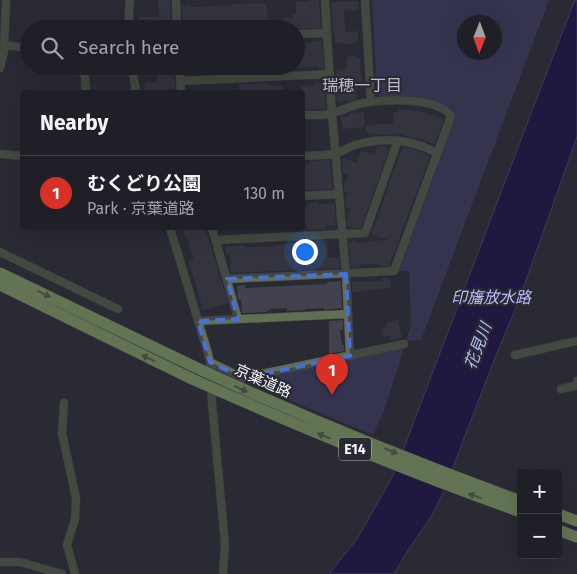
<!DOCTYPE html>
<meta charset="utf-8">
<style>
body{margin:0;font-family:"Fira Sans","Noto Sans JP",sans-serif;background:#2c2d33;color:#f1f3f6}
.controls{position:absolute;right:15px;bottom:15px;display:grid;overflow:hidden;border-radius:5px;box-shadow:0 5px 20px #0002}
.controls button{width:45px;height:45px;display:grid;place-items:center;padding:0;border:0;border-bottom:1px solid #3c3e44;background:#1f2027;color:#f1f3f6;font:25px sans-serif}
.compass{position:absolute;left:457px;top:15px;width:45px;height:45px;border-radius:50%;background:#1f2027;box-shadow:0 5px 20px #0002;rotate:181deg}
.you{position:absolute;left:304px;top:251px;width:18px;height:18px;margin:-12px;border:4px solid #fff;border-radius:50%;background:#1a73e8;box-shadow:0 0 0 8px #1a73e833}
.badge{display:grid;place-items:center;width:32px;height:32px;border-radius:50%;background:#d93025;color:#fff;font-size:16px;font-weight:700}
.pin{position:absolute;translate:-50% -41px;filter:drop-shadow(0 1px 2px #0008)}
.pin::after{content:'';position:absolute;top:26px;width:18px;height:15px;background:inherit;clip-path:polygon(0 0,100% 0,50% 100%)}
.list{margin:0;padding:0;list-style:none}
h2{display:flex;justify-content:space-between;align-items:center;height:65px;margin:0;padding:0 20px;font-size:21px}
h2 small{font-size:16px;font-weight:400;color:#a1a3a7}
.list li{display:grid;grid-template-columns:32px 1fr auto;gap:15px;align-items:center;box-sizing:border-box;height:75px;padding:0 20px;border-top:1px solid #3c3e44}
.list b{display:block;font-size:19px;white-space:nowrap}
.list p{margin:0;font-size:16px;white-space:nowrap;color:#a1a3a7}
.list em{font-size:16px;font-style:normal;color:#a1a3a7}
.icon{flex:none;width:28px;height:28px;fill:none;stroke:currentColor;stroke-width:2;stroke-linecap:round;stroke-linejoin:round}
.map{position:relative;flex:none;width:577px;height:574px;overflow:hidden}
.search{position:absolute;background:#1f2027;box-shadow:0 5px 20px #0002;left:20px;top:20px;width:285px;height:55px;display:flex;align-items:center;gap:12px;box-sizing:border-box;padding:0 18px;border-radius:28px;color:#a1a3a7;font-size:19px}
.panel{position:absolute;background:#1f2027;box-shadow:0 5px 20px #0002;left:20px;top:90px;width:285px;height:140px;border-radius:5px}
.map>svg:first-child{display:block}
.green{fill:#414170;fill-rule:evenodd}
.water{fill:#16044c;stroke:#594c80}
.building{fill:#41424d}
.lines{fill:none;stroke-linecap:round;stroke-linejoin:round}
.minor-casing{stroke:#454650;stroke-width:9}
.highway-casing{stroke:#454650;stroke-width:12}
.minor{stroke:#606f4f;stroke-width:8}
.highway{stroke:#a8ce7a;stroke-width:11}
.highway-bridge-casing{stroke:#454650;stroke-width:12;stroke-linecap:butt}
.highway-bridge{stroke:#a8ce7a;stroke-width:11}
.oneway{fill:#627454}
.marked{fill:none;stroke:#486fdf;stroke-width:4;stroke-dasharray:10 6;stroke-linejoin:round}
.labels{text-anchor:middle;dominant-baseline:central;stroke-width:4.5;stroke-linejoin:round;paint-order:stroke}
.shield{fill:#292a34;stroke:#b7b7bf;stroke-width:1}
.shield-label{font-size:14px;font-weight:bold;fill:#f4f4fb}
.street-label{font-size:15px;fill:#f4f4fb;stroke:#292a34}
.neighbourhood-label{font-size:16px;fill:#bcbdca;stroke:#292a34}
.water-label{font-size:16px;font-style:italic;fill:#b9bdfc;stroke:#292a34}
</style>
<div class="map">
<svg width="577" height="574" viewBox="0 0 577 574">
<rect width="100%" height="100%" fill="#292a34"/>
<path class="green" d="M372 0H549L421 340 406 341 411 326 409 271H398L428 192 453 117 452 109 427 100 380 96 377 93ZM464 22H494V52H464Z
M404 348 385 408 373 435 243 381Z"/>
<path class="water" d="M575 0H577V137L519 300 493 363 443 493 431 517 408 550 394 574H329L357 539 394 474 533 108Z"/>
<path class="building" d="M158 0H170L171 21H169L170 26H155V28H143V27H139V17H159Z
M310 0H319V1L321 28 284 29 283 18H293L292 14H296V2L310 1Z
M358 1V10L344 11 345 32 358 31V41H353V44L335 43V34H333L331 2Z
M262 3V4H266V8L267 7 268 25H266V29H183L182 6 190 5V7H203L232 5V4Z
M313 41H322L324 69H319V67L317 66 296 68V46L305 44V43H313Z
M356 56V58H360L361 77H362V86H356L357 99 350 101H337L336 70 347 69V57Z
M156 66H173L175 89 145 91V83L157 82Z
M212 66H234V72L213 73Z
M267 83 268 86 282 85 283 92H239V85Z
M314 83H324L326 109H302V92L301 86 315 85Z
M398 109 422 112 444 119 435 144 423 140 405 136V135L391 133V135H381L382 134H369V132L366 133V125L393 124 394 112 398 113Z
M364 112 365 127 342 129 341 117 349 116V113H350Z
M377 146H382L389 149 361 228H354L347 226V219L350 209 346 208 345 200 348 193 344 192V187L348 175 343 173 342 158 357 163 361 150 375 155Z
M403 147 416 150 430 156 412 205H411L393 257 392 256 389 266H382L375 264H360V267H351L349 242 356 241V243L368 242V241L389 240 371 234 373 227 375 226 400 152 401 153Z
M330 160 333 189 302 190V164L309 163V161Z
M317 202V204L334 203 336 225 325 226 326 229 307 230V227H305L303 207H306L305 205H308V203Z
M182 228H205L228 303 203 310 189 261 194 260 187 238H185Z
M327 240 328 258H339L340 268 231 273 230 254H226V246H239V245H245V247L276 246V245L289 244V243Z
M382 278H390L391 288 352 292V282L382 281Z
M341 281 342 308 324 310V308L305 309V310L287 311V308L270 309V310L267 311V312L246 313H242L241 300H239L238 299 237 286 245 285V288L287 286 327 284V282Z
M343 320V329L340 330 342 345H344V351L329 354V321Z
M398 320 402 338 390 340 389 336 383 337 381 328 387 327 386 323Z"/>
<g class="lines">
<g class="minor-casing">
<path id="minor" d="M176 0 177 29
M325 0 332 114 346 274 350 356
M365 0 371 102
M129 29V10L130 0
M296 34 327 33
M4 45 19 47 29 46
M84 66 86 92
M132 66 136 92
M179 66 181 92
M0 68 4 51 6 0
M180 81 330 74
M0 154 22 156
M302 156C313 155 324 156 333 154 341 153 348 147 355 145 383 137 411 139 437 153
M302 196 338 194
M170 228 207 350 210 362 212 403 225 544 223 574
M212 228 238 319
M216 240 365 233 398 140
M0 252 118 309
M227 279 394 271 451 116C436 96 381 99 359 104 350 106 342 111 333 113 324 116 312 115 302 115
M198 321 348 314
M515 355 577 341
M210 362 243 378 404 344
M561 389 575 386 577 381
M64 403 62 433 76 498 75 519 67 545 75 574
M0 562H20L62 574"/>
</g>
<g class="highway-casing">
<path id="highway" d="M0 273 197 368
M0 285 192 379
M558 514 577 521
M558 530 577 537"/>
</g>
<use href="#minor" class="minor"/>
<use href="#highway" class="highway"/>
<g class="highway-bridge-casing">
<path id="highway-bridge" d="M197 368C303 417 411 461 521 501
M192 379C300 427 409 472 521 512"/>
</g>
<use href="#highway-bridge" class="highway-bridge"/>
</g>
<defs><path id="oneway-solid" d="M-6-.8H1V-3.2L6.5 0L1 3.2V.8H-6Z" transform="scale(1.25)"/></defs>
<g class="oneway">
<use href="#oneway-solid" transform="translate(44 294) rotate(26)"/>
<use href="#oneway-solid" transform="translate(148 358) rotate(-155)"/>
<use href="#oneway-solid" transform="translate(241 389) rotate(24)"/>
<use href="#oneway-solid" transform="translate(324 436) rotate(-157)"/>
<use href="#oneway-solid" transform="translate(391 451) rotate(22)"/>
<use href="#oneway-solid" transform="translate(475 496) rotate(-160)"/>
</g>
<path d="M0 0H577V574H0ZM346 274 350 356 243 378 210 362 198 321 238 319 227 279Z" fill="#292a34" fill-opacity=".55" fill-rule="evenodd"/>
<path class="marked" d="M346 274 350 356 243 378 210 362 198 321 238 319 227 279Z"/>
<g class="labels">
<rect class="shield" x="339" y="437.5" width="32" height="23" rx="4"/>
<g class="shield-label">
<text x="355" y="449">E14</text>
</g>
<g class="street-label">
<text transform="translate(263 381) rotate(24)">京葉道路</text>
</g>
<g class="neighbourhood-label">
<text x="362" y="85">瑞穂一丁目</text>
</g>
<g class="water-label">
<text x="491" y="297">印旛放水路</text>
<text transform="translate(478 346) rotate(-69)">花見川</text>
</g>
</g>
</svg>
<div class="controls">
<button>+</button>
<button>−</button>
</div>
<svg class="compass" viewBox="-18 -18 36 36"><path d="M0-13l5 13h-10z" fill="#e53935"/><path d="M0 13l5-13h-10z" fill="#a1a3a7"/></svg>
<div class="you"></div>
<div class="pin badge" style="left:332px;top:395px">1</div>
<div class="search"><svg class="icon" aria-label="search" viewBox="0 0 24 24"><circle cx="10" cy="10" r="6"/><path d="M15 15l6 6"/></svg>Search here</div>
<section class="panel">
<h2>Nearby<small></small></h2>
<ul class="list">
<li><span class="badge">1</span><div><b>むくどり公園</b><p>Park · 京葉道路</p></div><em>130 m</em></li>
</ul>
</section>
</div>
